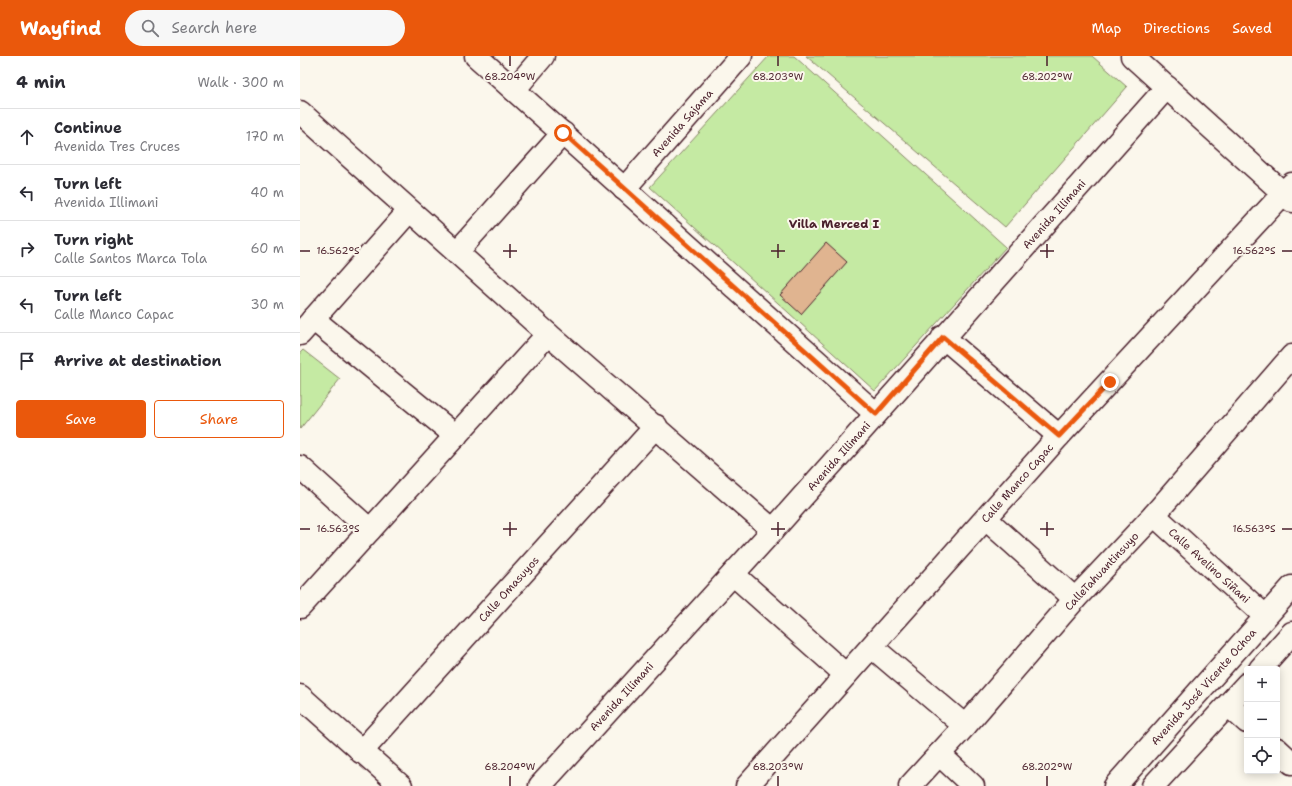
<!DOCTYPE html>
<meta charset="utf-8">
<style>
body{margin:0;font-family:"Shantell Sans",sans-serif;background:#f7f7f7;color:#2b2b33}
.controls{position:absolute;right:12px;bottom:12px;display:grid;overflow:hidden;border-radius:4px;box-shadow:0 2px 10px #0003}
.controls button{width:36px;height:36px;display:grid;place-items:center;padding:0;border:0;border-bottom:1px solid #e1e1e2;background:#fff;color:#2b2b33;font:20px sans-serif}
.stop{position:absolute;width:12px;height:12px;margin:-9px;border:3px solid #ea580c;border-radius:50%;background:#fff}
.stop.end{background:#ea580c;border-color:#fff;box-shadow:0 1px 4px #0008}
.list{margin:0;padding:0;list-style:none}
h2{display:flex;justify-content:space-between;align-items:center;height:52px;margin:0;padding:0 16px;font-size:17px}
h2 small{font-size:13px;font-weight:400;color:#7c7c81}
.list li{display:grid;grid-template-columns:26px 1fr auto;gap:12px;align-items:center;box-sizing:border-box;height:56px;padding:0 16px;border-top:1px solid #e1e1e2}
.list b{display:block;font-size:15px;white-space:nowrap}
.list p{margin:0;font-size:13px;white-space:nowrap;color:#7c7c81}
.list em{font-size:13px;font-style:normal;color:#7c7c81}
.actions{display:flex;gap:8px;padding:12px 16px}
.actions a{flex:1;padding:9px 0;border:1px solid #ea580c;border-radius:4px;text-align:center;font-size:14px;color:#ea580c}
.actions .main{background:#ea580c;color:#fff}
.icon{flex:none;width:22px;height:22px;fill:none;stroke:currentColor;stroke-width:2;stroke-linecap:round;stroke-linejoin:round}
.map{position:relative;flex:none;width:992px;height:730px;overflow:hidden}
header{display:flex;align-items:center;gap:24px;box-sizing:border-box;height:56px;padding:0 20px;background:#ea580c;color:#fff}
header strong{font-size:19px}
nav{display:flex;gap:22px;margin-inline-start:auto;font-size:14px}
.search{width:280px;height:36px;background:#f7f7f7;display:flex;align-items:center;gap:10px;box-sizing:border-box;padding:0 14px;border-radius:22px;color:#7c7c81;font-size:15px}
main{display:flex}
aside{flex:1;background:#fff}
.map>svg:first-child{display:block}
.green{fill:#c5eaa3;stroke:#888467}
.building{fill:#e0b490;stroke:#4a1f2b}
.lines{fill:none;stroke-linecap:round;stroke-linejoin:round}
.minor-casing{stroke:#4a1f2b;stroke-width:25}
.minor{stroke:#fbf7ec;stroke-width:22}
.route{stroke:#ea580c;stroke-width:5}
.ticks{fill:none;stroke:#4a1f2b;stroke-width:1.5}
.labels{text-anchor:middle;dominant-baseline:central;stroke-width:4;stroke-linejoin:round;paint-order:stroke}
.street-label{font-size:11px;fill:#4a1f2b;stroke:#fbf7ec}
.neighbourhood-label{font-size:12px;font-weight:bold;fill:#4a1f2b;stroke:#fbf7ec}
.ticks-label{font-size:10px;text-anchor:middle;fill:#4a1f2b;stroke:#fbf7ec;stroke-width:4;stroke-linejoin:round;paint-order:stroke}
</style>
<header>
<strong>Wayfind</strong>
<div class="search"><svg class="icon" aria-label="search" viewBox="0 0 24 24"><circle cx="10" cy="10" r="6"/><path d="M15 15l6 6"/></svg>Search here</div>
<nav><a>Map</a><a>Directions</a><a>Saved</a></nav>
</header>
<main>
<aside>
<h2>4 min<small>Walk · 300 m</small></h2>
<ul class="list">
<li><svg class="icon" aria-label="ahead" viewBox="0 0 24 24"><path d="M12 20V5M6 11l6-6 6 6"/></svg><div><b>Continue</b><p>Avenida Tres Cruces</p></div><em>170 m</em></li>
<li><svg class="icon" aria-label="left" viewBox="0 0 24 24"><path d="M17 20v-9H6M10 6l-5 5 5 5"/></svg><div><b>Turn left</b><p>Avenida Illimani</p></div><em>40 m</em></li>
<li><svg class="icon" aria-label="right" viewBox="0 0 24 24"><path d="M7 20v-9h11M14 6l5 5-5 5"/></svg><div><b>Turn right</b><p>Calle Santos Marca Tola</p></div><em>60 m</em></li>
<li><svg class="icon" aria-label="left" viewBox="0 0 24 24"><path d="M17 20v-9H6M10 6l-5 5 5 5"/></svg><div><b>Turn left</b><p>Calle Manco Capac</p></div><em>30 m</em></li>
<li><svg class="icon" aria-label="arrive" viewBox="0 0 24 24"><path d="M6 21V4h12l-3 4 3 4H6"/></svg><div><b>Arrive at destination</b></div></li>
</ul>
<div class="actions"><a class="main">Save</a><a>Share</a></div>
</aside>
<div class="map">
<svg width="992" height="730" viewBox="0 0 992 730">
<rect width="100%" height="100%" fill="#fbf7ec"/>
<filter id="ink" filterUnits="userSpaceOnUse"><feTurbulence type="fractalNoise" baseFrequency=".025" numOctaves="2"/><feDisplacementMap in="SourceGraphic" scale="8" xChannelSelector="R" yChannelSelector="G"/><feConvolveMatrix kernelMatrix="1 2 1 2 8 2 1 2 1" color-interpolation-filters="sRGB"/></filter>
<g filter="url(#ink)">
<path class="green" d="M469 0H494L706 191 575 335 350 131Z
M506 0H792L827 31 705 171Z
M3 294 40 323 0 373V297Z"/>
<path class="building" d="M526 187 547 206 501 258 480 239Z"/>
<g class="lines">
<g class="minor-casing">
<g id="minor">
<path d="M176 0 576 358"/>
<path d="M832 0 992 145"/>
<path d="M214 34 243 0"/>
<path d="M0 56 248 278 473 474"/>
<path id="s1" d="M324 133 441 0"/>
<path d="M158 195 263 77"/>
<path d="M13 263 156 380"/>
<path d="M0 278 109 155"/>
<path d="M643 281 759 380"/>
<path d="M0 411 70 474"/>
<path id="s2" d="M854 459 965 560"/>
<path d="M686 463 775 543"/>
<path d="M433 518 546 619"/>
<path d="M0 551 248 278"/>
<path d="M572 591 665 670"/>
<path d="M960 613 992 577"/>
<path d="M0 640 101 730"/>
<path d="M928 649 947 666"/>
<path d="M977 693 992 707"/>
<path id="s3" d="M61 696 356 370"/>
<path d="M639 698 673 730"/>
<path id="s4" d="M240 730 473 474 867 31"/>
<path id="s5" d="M447 730 759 380 992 128"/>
<path id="s6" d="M610 730 665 670 775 543 854 459 992 300"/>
<path id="s7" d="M815 730 992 531"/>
<path d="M853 730 947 628"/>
</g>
</g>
<use href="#minor" class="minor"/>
</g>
</g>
<g class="lines" filter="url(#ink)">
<path class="route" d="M263 77 576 358 643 281 759 380 810 326"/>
</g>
<path class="ticks" d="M210 0V10M478 0V10M747 0V10M210 188V202M478 188V202M747 188V202M0 195H10M203 195H217M471 195H485M740 195H754M982 195H992M210 466V480M478 466V480M747 466V480M0 473H10M203 473H217M471 473H485M740 473H754M982 473H992M210 720V730M478 720V730M747 720V730"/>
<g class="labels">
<g class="street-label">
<text stroke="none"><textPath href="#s1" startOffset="88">Avenida Sajama</textPath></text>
<text stroke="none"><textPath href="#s4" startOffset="769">Avenida Illimani</textPath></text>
<text stroke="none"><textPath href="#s4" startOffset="445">Avenida Illimani</textPath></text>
<text stroke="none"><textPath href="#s5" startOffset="406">Calle Manco Capac</textPath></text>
<text stroke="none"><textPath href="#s2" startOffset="75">Calle Avelino Siñani</textPath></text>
<text stroke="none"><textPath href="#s6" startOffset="288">CalleTahuantinsuyo</textPath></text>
<text stroke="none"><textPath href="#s3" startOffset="220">Calle Omasuyos</textPath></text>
<text stroke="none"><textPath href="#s7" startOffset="133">Avenida José Vicente Ochoa</textPath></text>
<text stroke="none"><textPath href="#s4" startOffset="121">Avenida Illimani</textPath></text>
</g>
<g class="neighbourhood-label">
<text x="534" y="168">Villa Merced I</text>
</g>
</g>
<g class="ticks-label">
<text x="210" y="24">68.204°W</text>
<text x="478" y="24">68.203°W</text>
<text x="747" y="24">68.202°W</text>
<text x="38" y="198">16.562°S</text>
<text x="954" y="198">16.562°S</text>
<text x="38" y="476">16.563°S</text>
<text x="954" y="476">16.563°S</text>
<text x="210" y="714">68.204°W</text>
<text x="478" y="714">68.203°W</text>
<text x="747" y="714">68.202°W</text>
</g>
</svg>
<div class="controls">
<button>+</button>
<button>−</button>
<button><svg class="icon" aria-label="locate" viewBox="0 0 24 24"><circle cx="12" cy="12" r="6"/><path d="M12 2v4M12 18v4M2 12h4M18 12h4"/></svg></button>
</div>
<div class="stop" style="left:263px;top:77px"></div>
<div class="stop end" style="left:810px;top:326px"></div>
</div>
</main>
